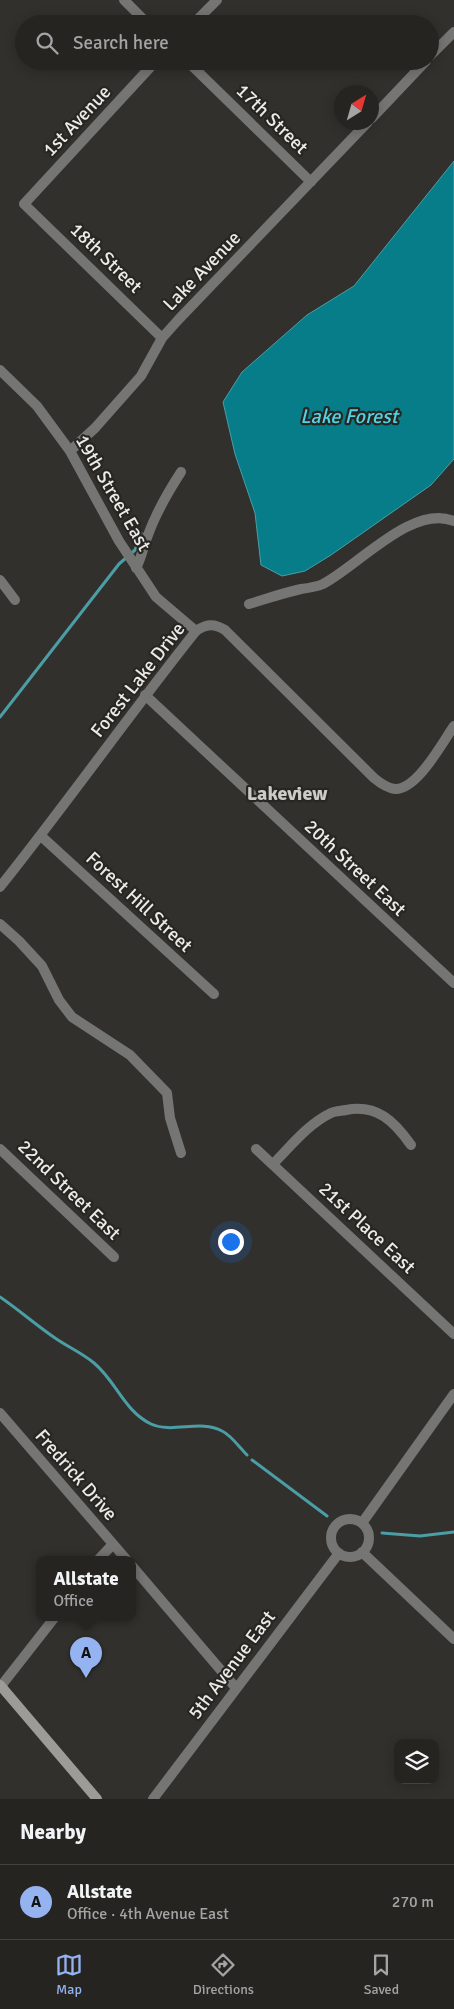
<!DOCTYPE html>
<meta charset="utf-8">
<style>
body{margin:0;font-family:Signika,sans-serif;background:#32302e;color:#f1f3f6}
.controls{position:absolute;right:15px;bottom:15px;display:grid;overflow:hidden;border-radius:10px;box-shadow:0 2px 12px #0003}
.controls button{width:45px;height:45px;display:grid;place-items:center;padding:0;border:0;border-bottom:1px solid #42413f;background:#262421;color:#f1f3f6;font:25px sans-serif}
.compass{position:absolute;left:334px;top:85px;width:45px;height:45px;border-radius:50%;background:#262421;box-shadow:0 2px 12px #0003;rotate:37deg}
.you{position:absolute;left:230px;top:1241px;width:18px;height:18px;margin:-12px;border:4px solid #fff;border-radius:50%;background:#1a73e8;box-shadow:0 0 0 8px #1a73e833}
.badge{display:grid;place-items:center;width:32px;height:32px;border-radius:50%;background:#95b2f1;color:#111;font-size:16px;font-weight:700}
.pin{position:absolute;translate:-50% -41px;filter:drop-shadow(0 1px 2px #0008)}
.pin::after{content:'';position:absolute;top:26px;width:18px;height:15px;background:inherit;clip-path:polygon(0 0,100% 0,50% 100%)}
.popup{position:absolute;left:36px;top:1556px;width:100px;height:65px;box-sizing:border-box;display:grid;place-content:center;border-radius:10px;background:#262421;filter:drop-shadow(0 1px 4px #0005);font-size:16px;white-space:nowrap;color:#a4a4a5}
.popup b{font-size:19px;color:#f1f3f6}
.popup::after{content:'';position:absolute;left:50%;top:100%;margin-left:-10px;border:10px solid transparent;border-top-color:#262421}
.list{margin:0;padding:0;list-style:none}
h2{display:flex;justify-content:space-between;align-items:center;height:65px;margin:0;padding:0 20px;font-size:21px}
h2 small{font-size:16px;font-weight:400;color:#a4a4a5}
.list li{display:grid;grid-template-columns:32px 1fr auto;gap:15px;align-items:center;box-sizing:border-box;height:75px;padding:0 20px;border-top:1px solid #42413f}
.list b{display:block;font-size:19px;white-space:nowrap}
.list p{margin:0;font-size:16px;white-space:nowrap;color:#a4a4a5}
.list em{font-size:16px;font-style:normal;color:#a4a4a5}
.icon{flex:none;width:28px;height:28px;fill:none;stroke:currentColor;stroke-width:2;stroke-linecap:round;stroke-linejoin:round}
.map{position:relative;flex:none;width:454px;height:1799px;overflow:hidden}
.search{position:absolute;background:#262421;box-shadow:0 2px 12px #0003;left:15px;right:15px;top:15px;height:55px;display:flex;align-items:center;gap:12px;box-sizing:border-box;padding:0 18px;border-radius:28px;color:#a4a4a5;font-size:19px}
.sheet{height:140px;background:#262421}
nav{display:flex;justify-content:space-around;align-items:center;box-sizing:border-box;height:70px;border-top:1px solid #42413f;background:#262421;font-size:14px;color:#a4a4a5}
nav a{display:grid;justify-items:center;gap:2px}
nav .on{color:#95b2f1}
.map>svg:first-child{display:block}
.water{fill:#067d88;stroke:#4b9ea5}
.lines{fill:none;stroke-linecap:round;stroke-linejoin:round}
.stream{stroke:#4b9ea5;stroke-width:3}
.minor{stroke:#757573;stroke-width:10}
.tertiary{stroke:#757573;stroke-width:10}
.secondary{stroke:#9c9b98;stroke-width:10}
.labels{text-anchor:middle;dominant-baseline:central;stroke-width:4.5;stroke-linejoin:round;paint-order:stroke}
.street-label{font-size:19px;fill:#ecebe8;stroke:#282622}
.water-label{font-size:20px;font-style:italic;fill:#50d4e3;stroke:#282622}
.neighbourhood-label{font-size:20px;font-weight:bold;fill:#cdcbc6;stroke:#282622}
</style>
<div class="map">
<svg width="454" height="1799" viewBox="0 0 454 1799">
<rect width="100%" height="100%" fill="#32302c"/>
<path class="water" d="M454 161V459L431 485 331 555 305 571 282 576 261 565 255 513 235 454 223 402 242 372 307 315 354 286Z"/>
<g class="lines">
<path class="stream" d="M0 717 119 564 135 550 141 533
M0 1297C19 1310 36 1325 55 1338 68 1347 82 1353 94 1363 116 1381 124 1411 151 1424 173 1434 200 1419 222 1431 231 1435 240 1448 247 1455
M252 1460 327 1516
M382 1533 420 1536 454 1532"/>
<path class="minor" d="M124 0 148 24
M193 24 217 0
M430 56 454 32
M156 61 24 204 162 338
M187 61 311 182
M372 118 426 61
M0 370 37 406 70 451 119 541 156 597 196 631
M70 451 95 428 141 376 162 338 179 319 368 122
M136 568C142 557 143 547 148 535 156 513 168 492 181 472
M0 580 15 600
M249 604C266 599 283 593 301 589 309 588 316 587 323 584 358 566 412 504 454 521
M145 695 454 983
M41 836 214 994
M0 924 19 941 42 966 59 1000 72 1017 130 1055 167 1093 170 1118 181 1153
M0 1149 114 1257
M256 1149 454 1334
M273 1164C291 1146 308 1124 331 1113 335 1111 341 1111 346 1110 377 1104 394 1121 411 1145
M0 1413 126 1559
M331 1538a19 19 0 1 1 38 0a19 19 0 1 1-38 0Z
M362 1523 454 1394
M362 1552 454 1639
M99 1559 113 1544
M132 1566 236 1688
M1 1686 55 1617
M153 1799 339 1553"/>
<path class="tertiary" d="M0 887C67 803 129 715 196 631 206 624 214 623 225 630L374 778C380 783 387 788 395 789 417 790 442 743 454 726"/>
<path class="secondary" d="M0 1685 97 1799"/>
</g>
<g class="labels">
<g class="street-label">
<text transform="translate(272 119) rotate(44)">17th Street</text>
<text transform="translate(77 121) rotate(-47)">1st Avenue</text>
<text transform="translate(106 258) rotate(44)">18th Street</text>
<text transform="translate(202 271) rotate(-46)">Lake Avenue</text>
<text transform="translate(113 493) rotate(60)">19th Street East</text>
<text transform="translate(138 680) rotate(-52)">Forest Lake Drive</text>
<text transform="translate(355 868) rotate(43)">20th Street East</text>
<text transform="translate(139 902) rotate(43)">Forest Hill Street</text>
<text transform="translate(69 1190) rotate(44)">22nd Street East</text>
<text transform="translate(367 1228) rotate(43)">21st Place East</text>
<text transform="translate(76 1475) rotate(49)">Fredrick Drive</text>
<text transform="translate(232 1665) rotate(-53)">5th Avenue East</text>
</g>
<g class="water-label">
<text x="349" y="416">Lake Forest</text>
</g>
<g class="neighbourhood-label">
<text x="287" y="793">Lakeview</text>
</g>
</g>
</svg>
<div class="controls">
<button><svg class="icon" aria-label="layers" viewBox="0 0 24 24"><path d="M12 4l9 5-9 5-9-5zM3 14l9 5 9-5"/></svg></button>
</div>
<svg class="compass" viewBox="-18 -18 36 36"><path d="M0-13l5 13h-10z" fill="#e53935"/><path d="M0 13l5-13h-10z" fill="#a4a4a5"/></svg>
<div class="you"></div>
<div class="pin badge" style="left:86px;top:1678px">A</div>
<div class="popup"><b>Allstate</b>Office</div>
<div class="search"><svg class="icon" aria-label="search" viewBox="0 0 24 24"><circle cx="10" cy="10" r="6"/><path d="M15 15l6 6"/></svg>Search here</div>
</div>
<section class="sheet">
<h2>Nearby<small></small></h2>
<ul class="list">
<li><span class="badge">A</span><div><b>Allstate</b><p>Office · 4th Avenue East</p></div><em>270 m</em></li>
</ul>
</section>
<nav>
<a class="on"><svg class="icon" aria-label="map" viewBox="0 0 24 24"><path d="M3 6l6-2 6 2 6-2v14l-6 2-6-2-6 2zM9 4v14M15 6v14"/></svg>Map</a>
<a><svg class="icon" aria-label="directions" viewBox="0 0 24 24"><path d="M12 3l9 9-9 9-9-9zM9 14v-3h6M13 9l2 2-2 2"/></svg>Directions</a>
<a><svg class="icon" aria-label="saved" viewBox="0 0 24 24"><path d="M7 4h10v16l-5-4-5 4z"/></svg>Saved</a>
</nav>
